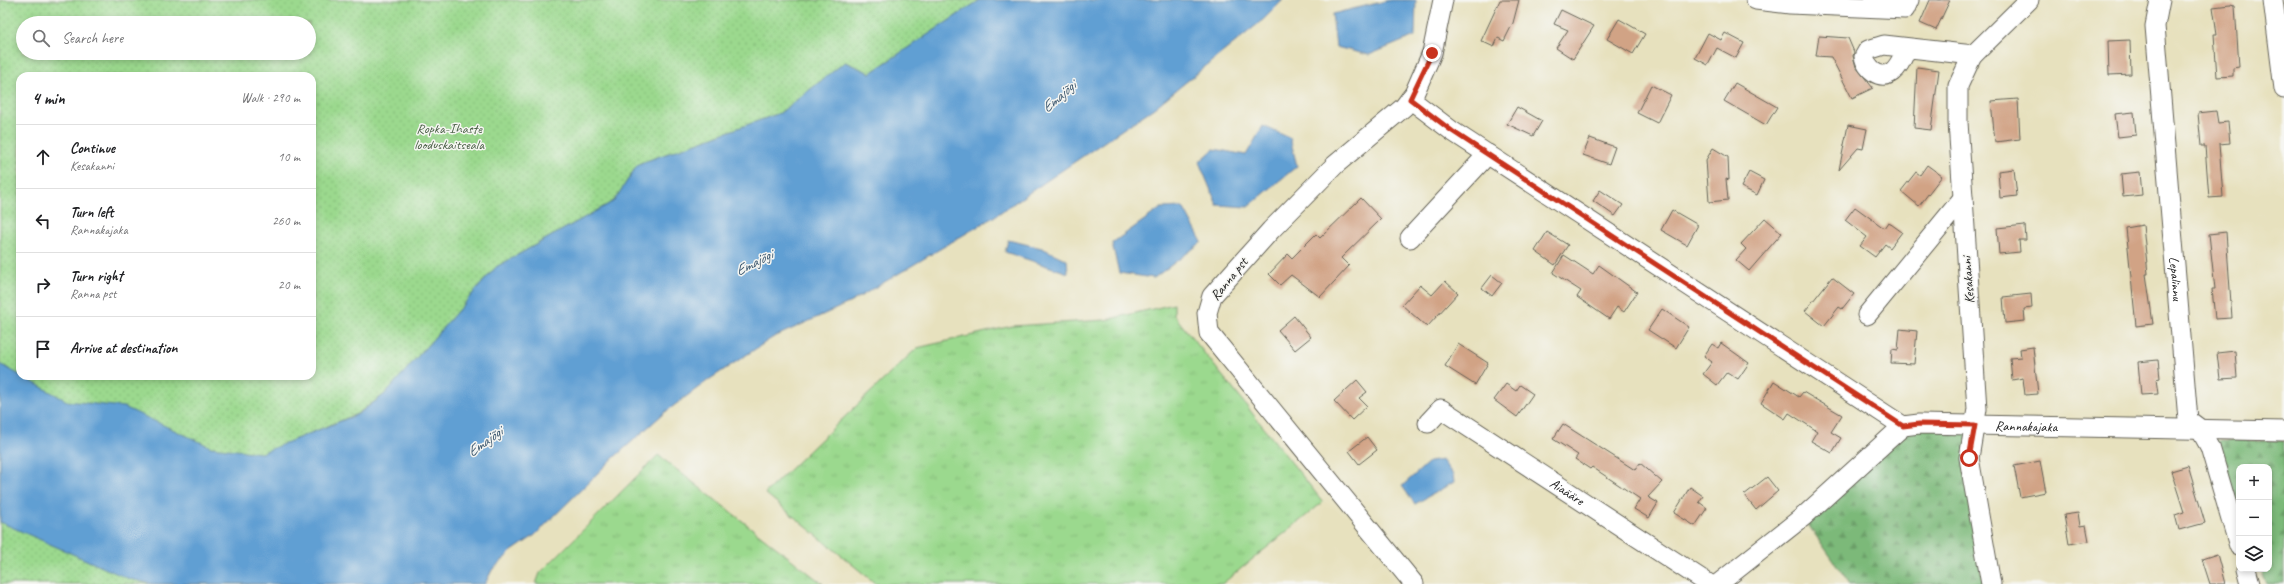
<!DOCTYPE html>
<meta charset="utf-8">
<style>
body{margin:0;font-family:Caveat,sans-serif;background:#f6f6f6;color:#202124}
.controls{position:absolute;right:12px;bottom:12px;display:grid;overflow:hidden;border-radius:8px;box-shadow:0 2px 6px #0003}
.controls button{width:36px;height:36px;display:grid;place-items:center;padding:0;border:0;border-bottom:1px solid #e0e0e0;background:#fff;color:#202124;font:20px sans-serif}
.stop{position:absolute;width:12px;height:12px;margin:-9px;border:3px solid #c8321e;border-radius:50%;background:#fff}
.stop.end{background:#c8321e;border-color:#fff;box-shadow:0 1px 4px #0008}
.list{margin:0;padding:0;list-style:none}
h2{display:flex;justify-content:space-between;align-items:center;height:52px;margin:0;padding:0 16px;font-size:17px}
h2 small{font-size:13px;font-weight:400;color:#757577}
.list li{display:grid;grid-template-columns:26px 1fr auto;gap:12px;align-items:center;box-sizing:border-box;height:64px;padding:0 16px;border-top:1px solid #e0e0e0}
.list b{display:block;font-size:15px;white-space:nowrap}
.list p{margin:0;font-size:13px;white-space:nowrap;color:#757577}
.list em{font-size:13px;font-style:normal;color:#757577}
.icon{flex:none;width:22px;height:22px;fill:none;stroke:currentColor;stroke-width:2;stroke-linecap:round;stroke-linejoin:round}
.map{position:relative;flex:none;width:2284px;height:584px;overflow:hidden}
.search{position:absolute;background:#fff;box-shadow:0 2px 6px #0003;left:16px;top:16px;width:300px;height:44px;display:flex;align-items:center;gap:10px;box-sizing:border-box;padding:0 14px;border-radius:22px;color:#757577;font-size:15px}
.panel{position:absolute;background:#fff;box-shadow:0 2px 6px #0003;left:16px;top:72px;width:300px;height:308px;border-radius:12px}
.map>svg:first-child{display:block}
.grass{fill:url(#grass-tufts);stroke:#5c7a55}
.forest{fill:url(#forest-firs);stroke:#4c6a4a}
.park{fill:url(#park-dots);stroke:#5c7a55;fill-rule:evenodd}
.water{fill:#619fd3;stroke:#3e5e78}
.building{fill:#d1a385}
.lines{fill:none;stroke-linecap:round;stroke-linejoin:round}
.minor-casing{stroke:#636155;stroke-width:21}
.minor{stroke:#fff;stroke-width:19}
.route{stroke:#c8321e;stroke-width:5}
.labels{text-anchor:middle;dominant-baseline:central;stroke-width:3;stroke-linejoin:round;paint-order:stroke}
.park-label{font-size:14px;fill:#485e44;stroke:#f6f6f2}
.street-label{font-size:14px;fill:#1c1c1c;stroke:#f6f6f2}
.water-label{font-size:15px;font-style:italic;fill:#3b576e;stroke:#f6f6f2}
</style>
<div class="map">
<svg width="2284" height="584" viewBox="0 0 2284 584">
<defs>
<pattern id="grass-tufts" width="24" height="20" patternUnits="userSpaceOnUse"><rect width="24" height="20" fill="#9bd98e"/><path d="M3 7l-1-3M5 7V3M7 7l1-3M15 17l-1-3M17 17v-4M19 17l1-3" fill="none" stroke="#85ba7a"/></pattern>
<pattern id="forest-firs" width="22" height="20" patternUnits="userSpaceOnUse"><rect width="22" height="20" fill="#7cb979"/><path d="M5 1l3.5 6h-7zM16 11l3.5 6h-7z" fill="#6b9e68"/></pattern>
<pattern id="park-dots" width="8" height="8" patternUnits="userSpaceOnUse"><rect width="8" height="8" fill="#9bd98e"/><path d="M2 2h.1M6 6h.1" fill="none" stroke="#85ba7a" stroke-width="1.8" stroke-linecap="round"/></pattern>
</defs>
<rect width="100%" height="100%" fill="#f6f6f2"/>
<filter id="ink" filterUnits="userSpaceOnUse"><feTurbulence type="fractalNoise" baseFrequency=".025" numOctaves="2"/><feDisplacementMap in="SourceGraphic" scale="8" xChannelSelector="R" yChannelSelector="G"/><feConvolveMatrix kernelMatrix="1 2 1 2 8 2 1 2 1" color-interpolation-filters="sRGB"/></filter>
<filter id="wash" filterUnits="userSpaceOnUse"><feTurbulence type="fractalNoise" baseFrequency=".012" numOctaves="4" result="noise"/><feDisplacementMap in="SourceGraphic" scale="16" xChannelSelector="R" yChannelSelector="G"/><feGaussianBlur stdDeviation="0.9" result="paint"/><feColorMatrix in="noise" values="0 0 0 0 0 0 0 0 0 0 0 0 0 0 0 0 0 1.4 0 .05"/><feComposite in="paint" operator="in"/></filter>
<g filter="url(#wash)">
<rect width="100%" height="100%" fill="#e7e1be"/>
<path class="grass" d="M1174 304V315L1323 502 1222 584H876L765 493 917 348 1012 326 1105 320Z
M658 455 823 584H536L540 573Z"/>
<path class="forest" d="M1966 424 1983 584H1850L1802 516 1906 425Z
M2212 440 2284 441V584H2267L2261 569H2269V467H2239V511Z"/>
<path class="park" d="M0 0H980L870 73 845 62 780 113 638 164 614 201 496 267 385 394 357 414 286 443 269 584H0ZM23 23H309V53H23ZM20 76H312V376H20Z"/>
<path class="water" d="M980 0H1283L1264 19 1154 108 992 218 851 302 772 338 710 379 664 413 608 463 534 536 512 551 492 570 485 584H153L129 579 0 522V364L67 401 124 407 211 447 261 453 358 414 385 394 496 267 614 201 638 164 780 113 845 62 870 73Z
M1390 0H1416L1415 36 1369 55 1336 47 1332 14Z
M1263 126 1290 138 1297 166 1248 207 1217 205 1199 162 1214 149 1246 155Z
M1183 207 1202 242 1154 278 1119 273 1112 243 1161 208Z
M1008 240 1042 248 1067 260 1068 273 1005 252Z
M1442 460 1453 475 1454 482 1415 504 1402 486 1429 462Z"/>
<g id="blocks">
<path class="building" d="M1500 0H1519L1513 23 1504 41 1498 38 1494 47 1481 41Z
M1930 0H1950L1936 30 1920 23Z
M2230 5 2235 6 2239 67 2233 68V76L2217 77 2214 34H2217L2213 7Z
M1561 10 1594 26 1573 59 1556 48 1568 30 1554 24Z
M1619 19 1645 34 1633 54 1607 39Z
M1708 33 1721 40 1725 33 1744 43 1736 58 1717 48 1708 65 1695 58Z
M1819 36 1848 38 1854 52 1853 56 1856 67 1873 88 1852 98 1831 57 1816 56Z
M2130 40 2131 74 2109 75 2108 41Z
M1917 67 1939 70 1931 130 1914 128Z
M1735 83 1777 107 1766 125 1724 101Z
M1651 85 1671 95 1657 123 1637 113Z
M2018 99 2020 139 1995 142 1991 101Z
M1517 107 1542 121 1533 136 1507 124Z
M2216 111 2218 123 2228 122 2230 143 2219 144 2223 197 2209 198 2205 146H2201L2198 113Z
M2134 112 2136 135 2118 137 2115 114Z
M1848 125 1867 129 1863 149 1858 148 1839 170Z
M1590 138 1615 147 1609 164 1583 155Z
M1713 148 1728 157 1729 180 1726 179 1728 200 1709 202 1706 160Z
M1927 165 1942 176 1919 206 1901 191 1916 172 1920 175Z
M2014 169 2017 196 2000 198 1998 171Z
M1749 172 1764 180 1757 195 1741 187Z
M2140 172 2142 195 2123 197 2121 174Z
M1600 190 1623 205 1615 216 1593 201Z
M1361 198 1381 219 1341 258 1349 266 1320 297 1291 275 1280 285 1269 274 1288 254 1292 258 1316 234 1320 238Z
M1855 207 1884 228 1888 222 1902 232 1890 248 1885 244 1875 257 1860 246 1867 237 1845 220Z
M1672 210 1698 225 1687 245 1661 230Z
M1765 218 1782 233 1749 271 1736 260 1746 249 1741 244Z
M2025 225 2026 240H2019L2020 252 1999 254 1997 228Z
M2143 225 2148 274H2146L2153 324 2136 326 2126 228Z
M1547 232 1568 245 1555 265 1535 251Z
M2226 232 2232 318 2215 319 2212 289H2215L2209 234Z
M1564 255 1593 274 1599 265 1637 292 1624 312 1617 307 1609 319 1577 297 1581 291 1553 273Z
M1492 275 1502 283 1492 296 1482 288Z
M1832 277 1854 294 1842 309 1839 307 1824 326 1805 311Z
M1445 281 1458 293 1427 327 1402 305 1420 285 1432 295Z
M2031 294 2032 308 2024 309 2025 321 2005 323 2003 297Z
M1662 309 1689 327 1676 348 1648 330Z
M1294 316 1311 337 1295 350 1278 330Z
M1900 329 1917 331 1914 364 1891 363 1892 349 1898 350Z
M1721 343 1749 363 1738 379 1727 372 1717 385 1703 374 1712 362 1704 356 1712 344 1718 348Z
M1458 344 1488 363 1475 385 1445 366Z
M2033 347 2038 394 2025 395 2023 378 2012 380 2010 358 2021 357 2020 349Z
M2235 351 2237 378 2220 379 2217 353Z
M2158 360 2160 378 2156 379 2158 394 2141 395 2138 362Z
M1357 380 1367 392 1359 398 1367 406 1352 420 1334 401Z
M1774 381 1799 397 1803 392 1842 415 1831 432 1841 438 1832 453 1811 441 1817 431 1789 413 1785 419 1761 403Z
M1506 384 1516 391 1520 385 1533 394 1517 417 1494 400Z
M1563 424 1635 470 1640 463 1662 482 1648 497 1658 503 1649 518 1634 509 1640 499 1592 467 1590 469 1575 459 1578 455 1553 439Z
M1367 437 1377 450 1359 464 1349 451Z
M2040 461 2046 492 2020 497 2014 466Z
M2188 466 2205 523 2179 530 2175 515 2184 512 2171 471Z
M1767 477 1778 491 1756 510 1744 495Z
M1690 487 1703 496 1699 502 1707 508 1695 526 1674 513Z
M2078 513 2080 526 2086 525 2089 541 2069 544 2064 515Z
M2217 554 2225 584H2210L2202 559Z"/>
</g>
</g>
<g filter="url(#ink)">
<use href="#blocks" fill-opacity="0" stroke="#636155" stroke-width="1"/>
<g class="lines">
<g class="minor-casing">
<g id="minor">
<path d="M1756 0 1790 4 1905 9 1909 0"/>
<path id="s1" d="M2160 0 2155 26 2188 420 2200 429 2210 447 2239 546"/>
<path d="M2273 0 2284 89"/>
<path d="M1907 48C1903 56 1900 66 1892 72 1880 81 1867 69 1864 57L1868 50 1884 45 1973 55"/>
<path id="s2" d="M1410 99 1452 131 1903 426 1919 424 2284 431"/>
<path d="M1410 238 1488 154"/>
<path d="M1867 315 1963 198"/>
<path id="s3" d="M1428 423 1441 409 1709 584"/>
<path d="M2246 569 2250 584"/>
<path d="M1414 584 1209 333 1207 313 1212 296 1271 230 1335 165 1404 107 1414 94 1432 53 1443 0"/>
<path d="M1718 584 1804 516 1903 426"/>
<path d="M1991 584 1969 458 1977 409 1958 122V86L1972 56 2029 0"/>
</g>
</g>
<use href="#minor" class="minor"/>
</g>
</g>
<g class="lines" filter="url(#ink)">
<path class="route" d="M1432 53 1410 99 1452 131 1903 426 1919 424 1975 425 1969 458"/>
</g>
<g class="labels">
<g class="park-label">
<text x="449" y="128">Ropka-Ihaste<tspan x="449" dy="16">looduskaitseala</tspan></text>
</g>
<g class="street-label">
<text transform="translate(1229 279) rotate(-51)">Ranna pst</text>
<text stroke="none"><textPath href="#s1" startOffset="280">Lepalinnu</textPath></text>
<text transform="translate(1968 280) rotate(-94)">Kesakanni</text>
<text stroke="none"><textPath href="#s2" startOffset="715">Rannakajaka</textPath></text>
<text stroke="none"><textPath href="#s3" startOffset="170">Aiaääre</textPath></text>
</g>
<g class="water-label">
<text transform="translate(1059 97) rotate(-41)">Emajõgi</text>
<text transform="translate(754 263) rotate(-27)">Emajõgi</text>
<text transform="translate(485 442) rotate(-36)">Emajõgi</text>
</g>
</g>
</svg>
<div class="controls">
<button>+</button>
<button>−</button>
<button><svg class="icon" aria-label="layers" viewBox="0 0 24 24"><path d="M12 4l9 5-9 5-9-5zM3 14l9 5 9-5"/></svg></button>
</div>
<div class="stop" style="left:1969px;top:458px"></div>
<div class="stop end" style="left:1432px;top:53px"></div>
<div class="search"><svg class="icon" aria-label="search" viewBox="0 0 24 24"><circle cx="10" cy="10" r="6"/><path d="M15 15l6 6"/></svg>Search here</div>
<section class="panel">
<h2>4 min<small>Walk · 290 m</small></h2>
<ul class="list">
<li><svg class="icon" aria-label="ahead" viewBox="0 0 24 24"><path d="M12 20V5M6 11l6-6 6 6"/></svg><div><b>Continue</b><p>Kesakanni</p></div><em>10 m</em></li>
<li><svg class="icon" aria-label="left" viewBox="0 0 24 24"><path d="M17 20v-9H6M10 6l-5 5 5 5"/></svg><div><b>Turn left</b><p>Rannakajaka</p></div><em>260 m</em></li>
<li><svg class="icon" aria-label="right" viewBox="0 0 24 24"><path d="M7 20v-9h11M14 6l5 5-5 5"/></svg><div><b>Turn right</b><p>Ranna pst</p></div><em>20 m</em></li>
<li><svg class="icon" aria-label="arrive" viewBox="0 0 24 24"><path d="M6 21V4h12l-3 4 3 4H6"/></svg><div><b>Arrive at destination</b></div></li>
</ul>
</section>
</div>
